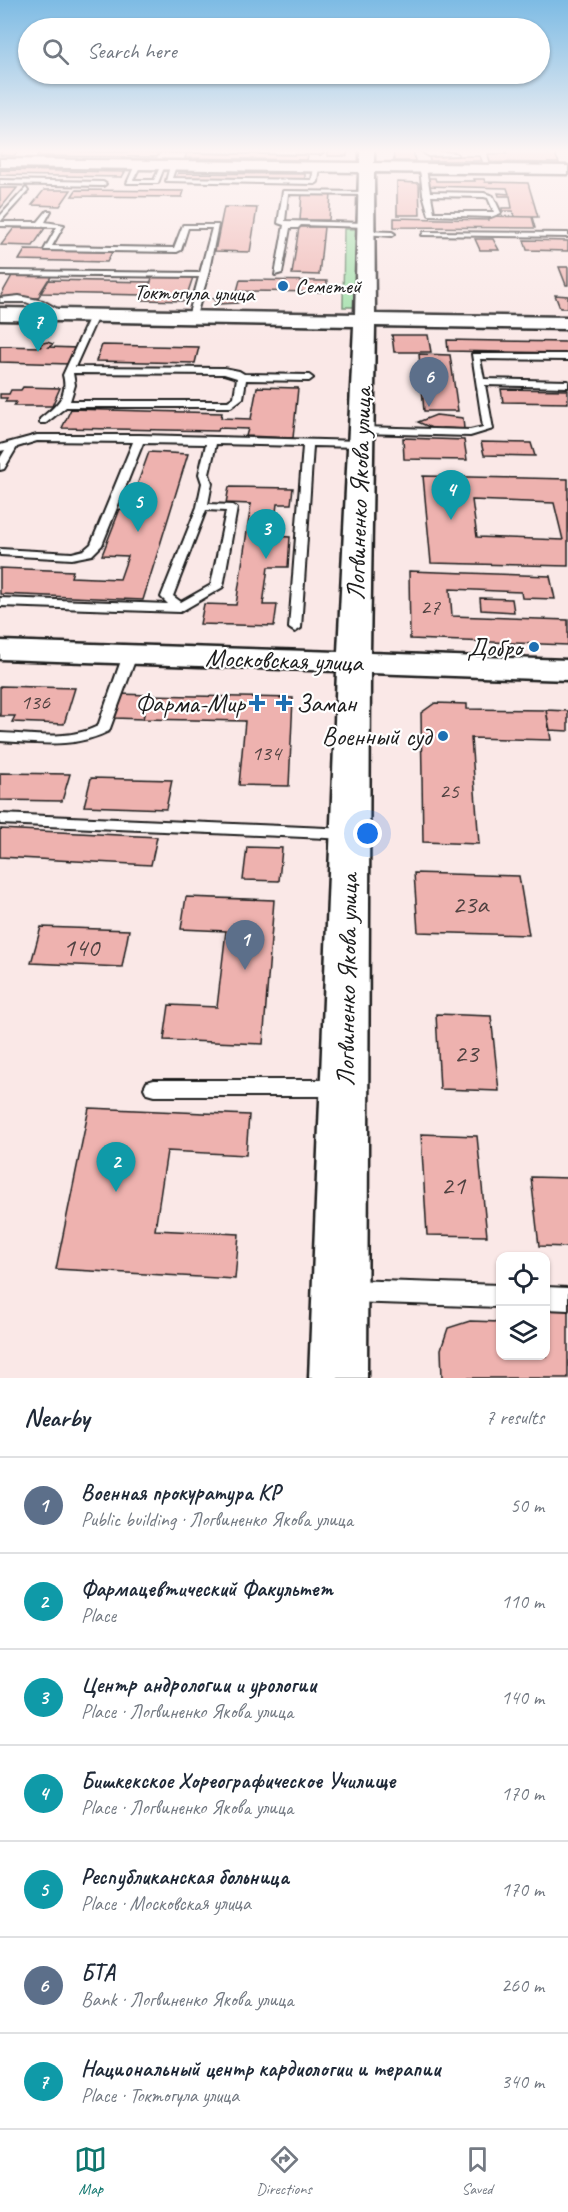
<!DOCTYPE html>
<meta charset="utf-8">
<style>
body{margin:0;font-family:Caveat,sans-serif;background:#f6f6f7;color:#1f2937}
.controls{position:absolute;right:18px;bottom:18px;display:grid;overflow:hidden;border-radius:12px;box-shadow:0 2px 4px #0004}
.controls button{width:54px;height:54px;display:grid;place-items:center;padding:0;border:0;border-bottom:2px solid #e0e1e3;background:#fff;color:#1f2937;font:30px sans-serif}
.you{position:absolute;left:368px;top:834px;width:21px;height:21px;margin:-15px;border:4px solid #fff;border-radius:50%;background:#1a73e8;box-shadow:0 0 0 9px #1a73e833}
.badge{display:grid;place-items:center;width:39px;height:39px;border-radius:50%;background:#0f766e;color:#fff;font-size:20px;font-weight:700}
.pin{position:absolute;translate:-50% -50px;filter:drop-shadow(0 2px 3px #0008)}
.pin::after{content:'';position:absolute;top:32px;width:21px;height:18px;background:inherit;clip-path:polygon(0 0,100% 0,50% 100%)}
.list{margin:0;padding:0;list-style:none}
h2{display:flex;justify-content:space-between;align-items:center;height:78px;margin:0;padding:0 24px;font-size:26px}
h2 small{font-size:20px;font-weight:400;color:#747a83}
.list li{display:grid;grid-template-columns:39px 1fr auto;gap:18px;align-items:center;box-sizing:border-box;height:96px;padding:0 24px;border-top:2px solid #e0e1e3}
.list b{display:block;font-size:22px;white-space:nowrap}
.list p{margin:0;font-size:20px;white-space:nowrap;color:#747a83}
.list em{font-size:20px;font-style:normal;color:#747a83}
.icon{flex:none;width:33px;height:33px;fill:none;stroke:currentColor;stroke-width:2;stroke-linecap:round;stroke-linejoin:round}
.map{position:relative;flex:none;width:568px;height:1378px;overflow:hidden}
.search{position:absolute;background:#fff;box-shadow:0 2px 4px #0004;left:18px;right:18px;top:18px;height:66px;display:flex;align-items:center;gap:15px;box-sizing:border-box;padding:0 21px;border-radius:33px;color:#747a83;font-size:22px}
.sheet{height:750px;background:#fff}
nav{display:flex;justify-content:space-around;align-items:center;box-sizing:border-box;height:84px;border-top:2px solid #e0e1e3;background:#fff;font-size:16px;color:#747a83}
nav a{display:grid;justify-items:center;gap:3px}
nav .on{color:#0f766e}
.map>svg:first-child{display:block}
.green{fill:#9fe0a9;stroke:#5e7e62;stroke-width:1.5}
.building{fill:#eeb2af;stroke:#1c1c1c;stroke-width:1.5;fill-rule:evenodd}
.lines{fill:none;stroke-linecap:round;stroke-linejoin:round}
.lane-casing{stroke:#1c1c1c;stroke-width:4}
.secondary-casing{stroke:#1c1c1c;stroke-width:5}
.lane{fill:#fff;fill-rule:evenodd}
.secondary{fill:#fff;fill-rule:evenodd}
.poi-dot{fill:#1f6fb2;stroke:#fff;stroke-width:2}
.labels{text-anchor:middle;dominant-baseline:central;stroke-width:4.5;stroke-linejoin:round;paint-order:stroke}
.far-poi-label{font-size:22px;fill:#1c1c1c;stroke:#fff;text-anchor:start}
.far-street-label{font-size:22px;fill:#1c1c1c;stroke:#fff}
.number-label{font-size:22px;fill:#504241}
.street-label{font-size:26px;fill:#1c1c1c;stroke:#fff}
.poi-label{font-size:26px;fill:#1c1c1c;stroke:#fff;text-anchor:end}
.near-number-label{font-size:27px;fill:#504241}
</style>
<div class="map">
<svg width="568" height="1378" viewBox="0 0 568 1378">
<rect width="100%" height="100%" fill="#fae8e7"/>
<filter id="ink" filterUnits="userSpaceOnUse"><feTurbulence type="fractalNoise" baseFrequency=".0167" numOctaves="2"/><feDisplacementMap in="SourceGraphic" scale="12" xChannelSelector="R" yChannelSelector="G"/><feConvolveMatrix kernelMatrix="1 2 1 2 8 2 1 2 1" color-interpolation-filters="sRGB"/></filter>
<g filter="url(#ink)">
<path class="green" d="M344 229H358L356 307H343Z"/>
<path class="building" d="M2 150H19L14 156 0 155Z
M328 150H347V156H328Z
M393 150H413L415 161H394Z
M505 150H546L548 154H555L559 163 490 162 488 154H507Z
M41 151 160 152 157 157 37 156Z
M187 153 308 155 307 160 185 158Z
M429 156H480L482 161H430Z
M0 170 125 172 122 177 0 175Z
M178 173 305 174V180L175 179Z
M426 178H435L436 181H475L474 179H484L485 182 528 183 538 217H514L513 211H502V208H512L510 196H499L498 193 509 194 507 188 426 186Z
M397 182 419 183 420 215H397Z
M0 188H17L0 209Z
M44 190H71L60 206 32 205Z
M76 190 184 191 182 197 72 196Z
M302 193 331 194 329 220H300Z
M224 207 257 208 250 252 215 251Z
M489 216 532 217 535 228 394 227V218L489 220Z
M299 227H324L319 275 292 274Z
M14 228H45L33 246 1 245Z
M475 239H493L499 250H480Z
M524 240 568 241V251L527 250Z
M25 250 112 252 107 262 19 260Z
M559 267H568V285H566Z
M13 274 52 275 38 298 0 297Z
M153 276 193 277 185 301 143 300Z
M48 280 151 282 145 295 40 293Z
M240 280 327 281V292L237 291Z
M555 295 568 296V308H560Z
M231 298 237 303 218 304 213 299Z
M392 335H428L431 352H394Z
M447 340 568 342V353L448 351Z
M47 342 53 344 49 347 77 348 70 364 0 362V346L41 347 40 344Z
M102 345 199 347 195 363 96 361Z
M419 354 450 355 458 411H424Z
M23 387 60 388 52 406H14L16 402H5L7 398H0V394H9L11 390H21Z
M257 387 298 388 293 438 246 436 248 429 219 428 218 431 62 428 71 409 222 413 221 418 251 419Z
M501 389 568 390V403L503 402Z
M436 415 463 418 464 429 443 428 436 430 418 422Z
M403 438 464 440 467 460 404 459Z
M481 442 531 443 535 456 484 455Z
M149 452 188 454 143 600 0 594V568L73 571 71 577 120 579 128 556 102 555 120 509 128 510Z
M423 476 568 479V566L431 563ZM472 500 554 503 563 540 477 537Z
M229 487 293 488 291 504H277L273 536 290 537 288 567H268L263 605H277L274 626 200 624 204 604 236 605 251 504 226 503Z
M409 571 550 576 555 599 522 598 521 592 450 589 452 616 568 620V645L410 639Z
M480 598 512 599 514 612 481 610Z
M0 686 75 688 64 724 12 722 15 716H0Z
M120 694 148 695 143 719 115 718Z
M148 695 293 698 289 786 239 785 245 721 143 719Z
M435 703 467 704V709L546 710 551 740 471 738 479 844 423 842 421 713Z
M546 710 568 711V731L550 730Z
M0 773 70 774 62 801 0 800Z
M91 778 172 780 166 809 84 806Z
M0 829 157 837 151 865 0 857Z
M247 847 282 848 279 881 243 880Z
M414 873 519 876 529 935 418 932Z
M186 897 274 900 263 1044 164 1040 169 1005 217 1007 226 931 181 929Z
M41 927 129 930 122 967 31 963Z
M436 1014 491 1016 499 1091 440 1089Z
M89 1108 249 1115 246 1155 167 1151 155 1230 239 1234 235 1279 56 1269Z
M421 1134 477 1136 487 1236 427 1235Z
M531 1177 568 1178V1247L539 1246Z
M546 1305 568 1306V1378H442L441 1349 448 1328 470 1321 500 1322V1356H546Z"/>
<g class="lines">
<g class="lane-casing">
<path id="lane" d="M65 150H323V152L320 154Z
M420 150 455 153 458 155 428 156Z
M138 163 141 165 133 180H154L161 165H165L158 183H127L135 165Z
M173 164 176 166 172 178 312 180 314 167 317 165 320 167 318 182 315 184 166 181 170 166Z
M423 167 426 169 430 192 484 193 493 196 501 213 491 217 429 215 423 194 420 169ZM431 196 484 197 488 198 494 212H434Z
M0 180 103 182 106 184 103 186 0 184Z
M26 188 28 191 0 222H38L47 211H51L45 222 64 225 52 246 174 248 183 225H218L208 275 195 319 188 317 199 277 0 275V271L200 273 212 228H188L181 250 177 252 44 250 57 227 0 226V216Z
M283 191 369 192 367 195 288 194 285 221 367 223 370 225 367 227 301 225 298 228H290L282 273 275 275 284 225 278 223Z
M366 231 392 232 395 234 392 236 364 234Z
M424 232 568 233V237L422 235Z
M19 296 43 301 68 315 61 317 26 302H0V298Z
M91 314 98 316 75 367 224 368 239 371 244 374 309 375 313 378 309 381 246 380 243 398 231 407H66L46 423H40V419C55 407 69 397 63 375ZM73 373 224 374 237 378 234 397 228 401H70L75 385Z
M472 354H568V360L480 359 484 379 568 381V387L485 385 493 429 470 436 362 433 357 430 362 427 470 430 483 427Z
M37 435H140L361 441 366 444 361 447 313 446 301 628 295 632 289 628 303 446 216 444 209 474 212 483 208 504 232 505 237 508 223 587 180 612 0 606V598L168 604 161 597 197 507 202 483 199 474 206 444 143 443 102 545 92 555 72 559 0 555V549L72 553 84 550 91 544 133 442 37 441 17 447 4 469 0 470V458L5 450 0 451V445ZM206 510 226 511 211 585 181 602 173 596Z
M130 651 137 655 109 731C74 749 38 743 0 741V733C33 734 68 741 98 726L123 655Z
M0 814 349 829 355 830 357 834 355 838 349 839 0 824Z
M154 1080H338L345 1082 348 1088 345 1094 338 1096H154L147 1094 144 1088 147 1082Z
M350 1280 500 1285V1307L350 1302 342 1299 339 1291 342 1283Z
M546 1287 568 1288V1310L546 1309Z"/>
</g>
<g class="secondary-casing">
<path id="secondary" d="M360 150H374V163L568 166V174L374 172 375 314 568 317V329L375 326 370 653 568 660V680L370 673 367 1378H309L337 671 0 659V641L338 652 354 326 0 320V308L355 314 359 172 0 167V159L360 163Z"/>
</g>
<use href="#lane" class="lane"/>
<use href="#secondary" class="secondary"/>
</g>
</g>
<linearGradient id="sky" x2="0" y2="1"><stop stop-color="#7dbbe4"/><stop offset="0.44" stop-color="#fdf5f4"/><stop offset="1" stop-color="#fdf5f4" stop-opacity="0"/></linearGradient>
<rect width="568" height="343" fill="url(#sky)"/>
<g class="poi-dot">
<circle cx="283" cy="286" r="6"/>
<circle cx="534" cy="647" r="6"/>
<path d="M254 694h6v6h6v6h-6v6h-6v-6h-6v-6h6z"/>
<path d="M281 694h6v6h6v6h-6v6h-6v-6h-6v-6h6z"/>
<circle cx="443" cy="736" r="6"/>
</g>
<g class="labels">
<g class="far-poi-label">
<text x="295" y="286">Семетей</text>
</g>
<g class="far-street-label">
<text transform="translate(194 293) rotate(1)">Токтогула улица</text>
</g>
<g class="number-label">
<text x="430" y="607">27</text>
<text x="35" y="702">136</text>
<text x="266" y="753">134</text>
<text x="449" y="791">25</text>
</g>
<g class="street-label">
<text transform="translate(359 494) rotate(-88)">Логвиненко Якова улица</text>
<text transform="translate(284 660) rotate(2)">Московская улица</text>
<text transform="translate(347 980) rotate(-89)">Логвиненко Якова улица</text>
</g>
<g class="poi-label">
<text x="522" y="647">Добро</text>
<text x="245" y="703">Фарма-Мир</text>
<text x="296" y="703" text-anchor="start">Заман</text>
<text x="431" y="736">Военный суд</text>
</g>
<g class="near-number-label">
<text x="470" y="904">23a</text>
<text x="81" y="947">140</text>
<text x="466" y="1053">23</text>
<text x="453" y="1185">21</text>
</g>
</g>
</svg>
<div class="controls">
<button><svg class="icon" aria-label="locate" viewBox="0 0 24 24"><circle cx="12" cy="12" r="6"/><path d="M12 2v4M12 18v4M2 12h4M18 12h4"/></svg></button>
<button><svg class="icon" aria-label="layers" viewBox="0 0 24 24"><path d="M12 4l9 5-9 5-9-5zM3 14l9 5 9-5"/></svg></button>
</div>
<div class="you"></div>
<div class="pin badge" style="left:245px;top:970px;background:#5c6f8a">1</div>
<div class="pin badge" style="left:116px;top:1192px;background:#0f9aa8">2</div>
<div class="pin badge" style="left:266px;top:559px;background:#0f9aa8">3</div>
<div class="pin badge" style="left:451px;top:520px;background:#0f9aa8">4</div>
<div class="pin badge" style="left:138px;top:532px;background:#0f9aa8">5</div>
<div class="pin badge" style="left:429px;top:407px;background:#5c6f8a">6</div>
<div class="pin badge" style="left:38px;top:352px;background:#0f9aa8">7</div>
<div class="search"><svg class="icon" aria-label="search" viewBox="0 0 24 24"><circle cx="10" cy="10" r="6"/><path d="M15 15l6 6"/></svg>Search here</div>
</div>
<section class="sheet">
<h2>Nearby<small>7 results</small></h2>
<ul class="list">
<li><span class="badge" style="background:#5c6f8a">1</span><div><b>Военная прокуратура КР</b><p>Public building · Логвиненко Якова улица</p></div><em>50 m</em></li>
<li><span class="badge" style="background:#0f9aa8">2</span><div><b>Фармацевтический Факультет</b><p>Place</p></div><em>110 m</em></li>
<li><span class="badge" style="background:#0f9aa8">3</span><div><b>Центр андрологии и урологии</b><p>Place · Логвиненко Якова улица</p></div><em>140 m</em></li>
<li><span class="badge" style="background:#0f9aa8">4</span><div><b>Бишкекское Хореографическое Училище</b><p>Place · Логвиненко Якова улица</p></div><em>170 m</em></li>
<li><span class="badge" style="background:#0f9aa8">5</span><div><b>Республиканская больница</b><p>Place · Московская улица</p></div><em>170 m</em></li>
<li><span class="badge" style="background:#5c6f8a">6</span><div><b>БТА</b><p>Bank · Логвиненко Якова улица</p></div><em>260 m</em></li>
<li><span class="badge" style="background:#0f9aa8">7</span><div><b>Национальный центр кардиологии и терапии</b><p>Place · Токтогула улица</p></div><em>340 m</em></li>
</ul>
</section>
<nav>
<a class="on"><svg class="icon" aria-label="map" viewBox="0 0 24 24"><path d="M3 6l6-2 6 2 6-2v14l-6 2-6-2-6 2zM9 4v14M15 6v14"/></svg>Map</a>
<a><svg class="icon" aria-label="directions" viewBox="0 0 24 24"><path d="M12 3l9 9-9 9-9-9zM9 14v-3h6M13 9l2 2-2 2"/></svg>Directions</a>
<a><svg class="icon" aria-label="saved" viewBox="0 0 24 24"><path d="M7 4h10v16l-5-4-5 4z"/></svg>Saved</a>
</nav>
